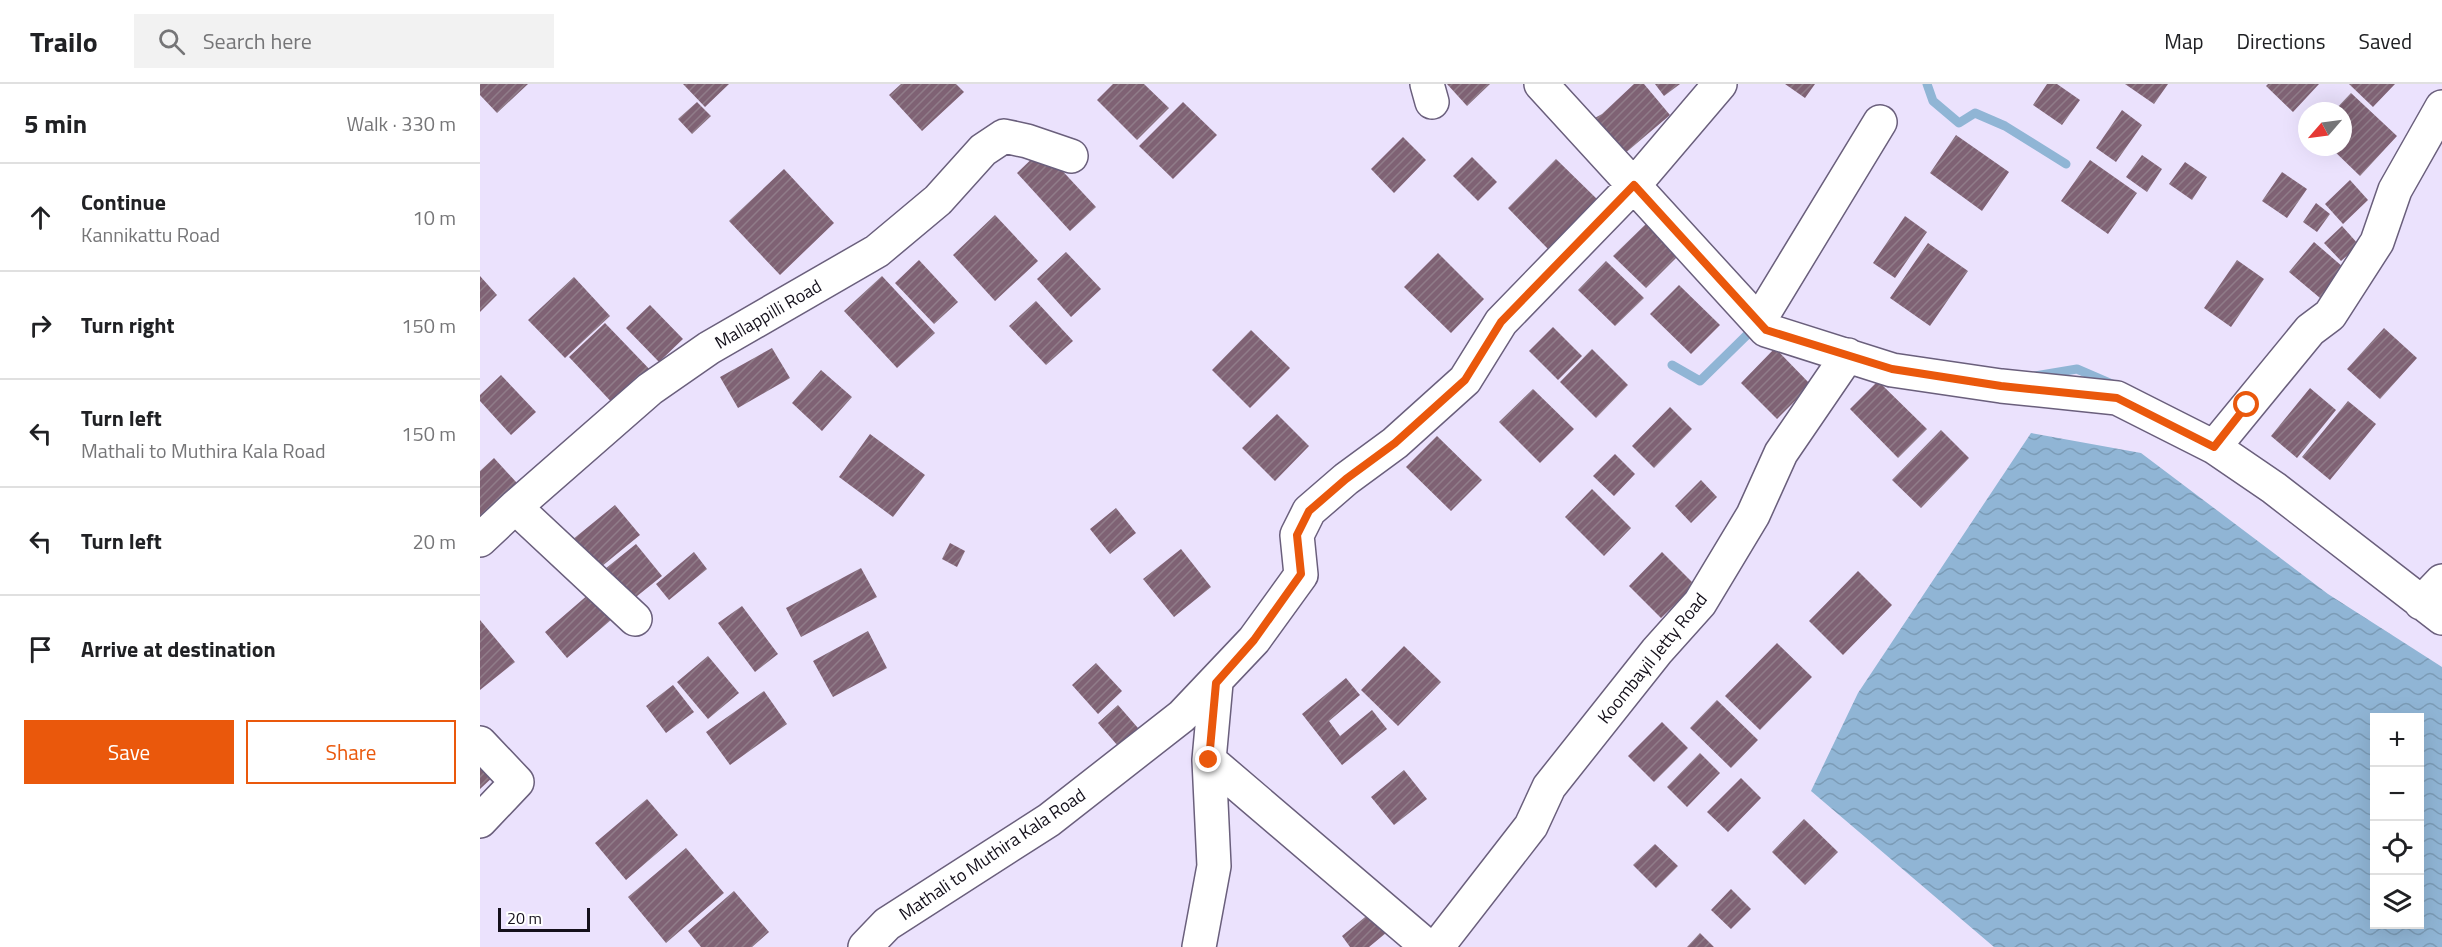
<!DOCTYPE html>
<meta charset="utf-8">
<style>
body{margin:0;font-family:"Titillium Web",sans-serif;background:#f2f2f2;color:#202124}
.controls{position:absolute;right:18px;bottom:18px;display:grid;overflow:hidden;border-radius:0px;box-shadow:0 6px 24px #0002}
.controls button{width:54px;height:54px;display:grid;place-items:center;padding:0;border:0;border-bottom:2px solid #e0e0e0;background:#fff;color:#202124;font:30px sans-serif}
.compass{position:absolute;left:1818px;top:18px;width:54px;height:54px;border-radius:50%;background:#fff;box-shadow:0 6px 24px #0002;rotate:242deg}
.scale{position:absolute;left:18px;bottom:15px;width:92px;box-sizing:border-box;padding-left:6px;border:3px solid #14101b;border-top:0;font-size:16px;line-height:21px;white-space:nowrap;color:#14101b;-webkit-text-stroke:4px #fff;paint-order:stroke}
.stop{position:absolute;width:18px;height:18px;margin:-14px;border:4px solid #ea580c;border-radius:50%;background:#fff}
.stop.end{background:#ea580c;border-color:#fff;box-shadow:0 2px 6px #0008}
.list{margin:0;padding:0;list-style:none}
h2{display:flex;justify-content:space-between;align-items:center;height:78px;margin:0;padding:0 24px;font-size:26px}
h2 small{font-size:20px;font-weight:400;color:#757577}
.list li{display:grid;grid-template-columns:39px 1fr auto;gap:18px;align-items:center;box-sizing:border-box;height:108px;padding:0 24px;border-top:2px solid #e0e0e0}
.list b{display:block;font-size:22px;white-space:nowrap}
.list p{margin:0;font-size:20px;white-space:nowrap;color:#757577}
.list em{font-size:20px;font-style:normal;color:#757577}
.actions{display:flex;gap:12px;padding:18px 24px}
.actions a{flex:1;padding:14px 0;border:2px solid #ea580c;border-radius:0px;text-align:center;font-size:21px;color:#ea580c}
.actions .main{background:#ea580c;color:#fff}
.icon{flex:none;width:33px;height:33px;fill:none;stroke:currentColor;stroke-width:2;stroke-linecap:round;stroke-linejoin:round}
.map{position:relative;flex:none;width:1962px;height:863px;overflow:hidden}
header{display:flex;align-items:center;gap:36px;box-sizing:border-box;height:84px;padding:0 30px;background:#fff;border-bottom:2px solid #e0e0e0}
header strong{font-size:28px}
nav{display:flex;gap:33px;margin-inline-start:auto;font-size:21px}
.search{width:420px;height:54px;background:#f2f2f2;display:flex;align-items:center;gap:15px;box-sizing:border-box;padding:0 21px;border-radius:0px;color:#757577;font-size:22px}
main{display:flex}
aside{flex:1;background:#fff}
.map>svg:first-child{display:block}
.water{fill:url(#water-waves);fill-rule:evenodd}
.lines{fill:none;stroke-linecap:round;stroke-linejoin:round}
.stream{stroke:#90b5d5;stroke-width:9}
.building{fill:url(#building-hatch)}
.minor-casing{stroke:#6a5f7c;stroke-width:36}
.minor{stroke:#fff;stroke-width:33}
.route{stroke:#ea580c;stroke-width:8}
.labels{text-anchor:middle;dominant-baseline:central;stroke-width:4.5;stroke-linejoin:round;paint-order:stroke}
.street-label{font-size:18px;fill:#14101b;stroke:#fff}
</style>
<header>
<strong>Trailo</strong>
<div class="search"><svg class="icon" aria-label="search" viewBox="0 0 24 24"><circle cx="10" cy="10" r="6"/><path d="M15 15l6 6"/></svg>Search here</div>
<nav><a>Map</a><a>Directions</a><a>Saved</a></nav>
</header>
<main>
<aside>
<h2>5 min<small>Walk · 330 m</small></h2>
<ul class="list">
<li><svg class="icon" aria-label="ahead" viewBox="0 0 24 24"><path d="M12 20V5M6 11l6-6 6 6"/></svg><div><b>Continue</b><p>Kannikattu Road</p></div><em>10 m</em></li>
<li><svg class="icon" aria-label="right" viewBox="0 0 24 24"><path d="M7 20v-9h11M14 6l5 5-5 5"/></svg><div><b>Turn right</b></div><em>150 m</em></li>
<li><svg class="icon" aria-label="left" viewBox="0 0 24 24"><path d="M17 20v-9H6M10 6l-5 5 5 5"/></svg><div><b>Turn left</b><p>Mathali to Muthira Kala Road</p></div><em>150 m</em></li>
<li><svg class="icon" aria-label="left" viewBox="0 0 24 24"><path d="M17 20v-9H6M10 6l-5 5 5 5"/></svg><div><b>Turn left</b></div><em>20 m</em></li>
<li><svg class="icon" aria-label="arrive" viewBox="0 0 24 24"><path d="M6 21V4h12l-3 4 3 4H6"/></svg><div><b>Arrive at destination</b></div></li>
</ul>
<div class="actions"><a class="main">Save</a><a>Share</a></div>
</aside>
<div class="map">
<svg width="1962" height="863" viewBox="0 0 1962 863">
<defs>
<pattern id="water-waves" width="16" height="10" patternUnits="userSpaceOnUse" patternTransform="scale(1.5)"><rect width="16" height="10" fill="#90b5d5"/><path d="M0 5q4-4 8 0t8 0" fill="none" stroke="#7b9bb6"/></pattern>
<pattern id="building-hatch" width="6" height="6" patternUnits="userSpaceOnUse" patternTransform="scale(1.5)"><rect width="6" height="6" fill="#7f6274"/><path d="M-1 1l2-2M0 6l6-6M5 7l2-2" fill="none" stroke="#907c89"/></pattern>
</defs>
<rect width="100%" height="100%" fill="#ebe2fd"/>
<path class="water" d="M1551 349 1661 369 1848 510 1962 583V863H1514L1331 707 1378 609ZM1894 634H1940V840H1894Z"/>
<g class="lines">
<path class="stream" d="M1447 0 1453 17 1479 39 1495 29 1525 42 1586 80
M1192 281 1220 297 1271 247 1276 250
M1555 292 1597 285 1634 301"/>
</g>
<path class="building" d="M0 0H48L17 29 0 11Z
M203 0H249L225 23Z
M421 0H476L484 8 442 47 409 11Z
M633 0H664L689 24 657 56 617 16Z
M967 0H1010L987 22Z
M1154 0H1164L1190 31 1143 71 1113 35 1122 30Z
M1175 0H1200L1184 12Z
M1305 0H1335L1325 14Z
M1567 0H1577L1600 16 1582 41 1553 21Z
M1645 0H1688L1674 20Z
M1788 0H1839L1813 28 1786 2Z
M1869 0H1915L1893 23Z
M1871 9 1917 52 1880 92 1850 63H1863V27H1854Z
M217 18 231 32 212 50 198 35Z
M703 18 737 51 693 95 659 62Z
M1642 26 1662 41 1636 78 1616 64Z
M1476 51 1529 88 1502 127 1450 89Z
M923 53 946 76 914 109 891 85Z
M562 65 616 123 590 147 537 89Z
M1662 71 1682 85 1667 108 1646 93Z
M992 73 1017 98 998 117 973 92Z
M1076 75 1119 117 1070 167 1028 124Z
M1610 76 1657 109 1628 150 1581 117Z
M1705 78 1727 93 1712 116 1689 100Z
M304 85 354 139 300 191 249 137Z
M1802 88 1827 105 1807 134 1782 117Z
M1870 96 1888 116 1863 140 1845 120Z
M1836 119 1850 130 1837 148 1823 138Z
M515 131 558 177 515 217 473 171Z
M1425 132 1447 148 1415 194 1393 179Z
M1169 137 1201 169 1166 204 1133 172Z
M1862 142 1879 161 1861 177 1844 159Z
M1834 158 1870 189 1846 219 1809 188Z
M1448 159 1488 187 1450 242 1410 214Z
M586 168 621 205 591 233 557 195Z
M958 169 1004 215 971 249 924 203Z
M439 176 478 218 454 240 415 199Z
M1757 176 1784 195 1751 243 1724 224Z
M1126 177 1164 214 1135 242 1098 206Z
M0 192 17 211 0 228Z
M402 192 455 249 417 284 364 227Z
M94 193 130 232 85 274 48 236Z
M1199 201 1240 241 1211 270 1170 230Z
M556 217 593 257 566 281 529 242Z
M170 221 203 255 179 278 146 244Z
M125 239 175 291 139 326 89 273Z
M1073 243 1102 272 1078 296 1049 267Z
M1904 244 1937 274 1900 315 1867 285Z
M771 246 810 284 770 324 732 286Z
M292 264 310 294 258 324 240 293Z
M1295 264 1331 301 1297 335 1261 299Z
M1112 265 1148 301 1116 334 1080 298Z
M341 286 372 313 342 347 312 319Z
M21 291 56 328 31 351 0 317V311Z
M1398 297 1447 345 1418 374 1370 325Z
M1830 304 1856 326 1817 374 1791 352Z
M1053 305 1094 345 1060 379 1019 338Z
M1868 317 1896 340 1850 396 1822 373Z
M1190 323 1212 345 1174 384 1152 362Z
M797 330 829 362 795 397 762 364Z
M1461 346 1489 374 1441 424 1412 396Z
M390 350 445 391 413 433 359 393Z
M957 352 1002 396 971 427 926 383Z
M1135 370 1155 390 1134 412 1113 392Z
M14 374 37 399 0 434V387Z
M1221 396 1237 413 1211 439 1195 422Z
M1112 405 1151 444 1124 472 1085 433Z
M135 421 160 451 116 487 92 456Z
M636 424 656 449 630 470 610 445Z
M470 459 485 467 477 483 462 475Z
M156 460 182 492 146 521 120 489Z
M701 465 731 503 694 533 663 495Z
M214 468 227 485 189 516 176 500Z
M1182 468 1215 501 1181 534 1149 502Z
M381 484 397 513 321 553 306 524Z
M1378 487 1412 521 1363 571 1329 537Z
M117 503 139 529 87 574 65 548Z
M262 522 298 570 275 588 238 539Z
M0 536 35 578 0 606Z
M388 547 407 584 353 613 333 577Z
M1297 559 1332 593 1280 646 1245 612Z
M924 562 961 598 918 642 881 606Z
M228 572 259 609 228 635 197 598Z
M616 579 642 607 618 630 592 601Z
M866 594 880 611 849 637 860 652 892 626 907 645 862 681 822 630Z
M193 601 214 628 186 649 166 622Z
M284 607 307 640 250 681 226 648Z
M1237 616 1278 656 1251 684 1210 644Z
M638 621 658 644 638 662 618 639Z
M1182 638 1208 664 1174 698 1148 672Z
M1220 669 1240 689 1207 723 1187 703Z
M0 677 14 692 0 705Z
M924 686 947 715 914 741 891 713Z
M1261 694 1281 714 1248 748 1227 728Z
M167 715 198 751 146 796 115 759Z
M1324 735 1358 768 1325 801 1292 768Z
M1175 760 1198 782 1176 804 1153 781Z
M206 764 244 809 186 859 148 813Z
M1251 805 1271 825 1251 845 1231 826Z
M254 807 289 848 272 863H221L208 847Z
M890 829 906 849 889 863H870L862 852Z
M1220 849 1234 863H1207Z"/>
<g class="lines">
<g class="minor-casing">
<path id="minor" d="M947 0 952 18
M1061 0 1286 246 1412 286 1521 302 1637 314 1734 363 1794 404 1962 534
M1279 237 1400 38
M1734 363 1830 246 1850 231 1897 158 1915 106 1962 23
M35 423 155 535
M0 456 35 423 170 305 229 264 397 167 458 116 503 66 524 52 547 57 591 72
M1941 519 1962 497
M736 599 729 676 948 863
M0 659 37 698 0 737
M385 863 407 840 569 736 702 632 774 556 821 491 817 451 829 427 866 395 915 359 985 296 1021 238 1154 101 1240 0
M719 863 734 782 729 676
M957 863 1051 742 1069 703 1177 567 1220 519 1273 431 1301 369 1368 271"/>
</g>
<use href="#minor" class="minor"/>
</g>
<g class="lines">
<path class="route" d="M729 676 736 599 774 556 821 490 817 451 829 427 866 395 915 359 985 296 1021 238 1154 101 1286 246 1412 285 1521 302 1637 314 1734 363 1767 321"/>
</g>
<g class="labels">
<g class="street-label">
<text transform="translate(288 230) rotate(-30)">Mallappilli Road</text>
<text transform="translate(1172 574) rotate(-51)">Koombayil Jetty Road</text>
<text transform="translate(512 770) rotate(-34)">Mathali to Muthira Kala Road</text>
</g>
</g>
</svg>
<div class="controls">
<button>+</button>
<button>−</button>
<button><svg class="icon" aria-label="locate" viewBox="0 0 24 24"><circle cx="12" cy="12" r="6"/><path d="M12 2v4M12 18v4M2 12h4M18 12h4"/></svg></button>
<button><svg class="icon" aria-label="layers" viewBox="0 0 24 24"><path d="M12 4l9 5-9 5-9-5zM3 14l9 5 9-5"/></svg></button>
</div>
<svg class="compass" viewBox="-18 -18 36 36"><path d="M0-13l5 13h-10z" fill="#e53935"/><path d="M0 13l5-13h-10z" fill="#757577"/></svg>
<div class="scale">20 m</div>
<div class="stop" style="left:1767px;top:321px"></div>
<div class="stop end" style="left:729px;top:676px"></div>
</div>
</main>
